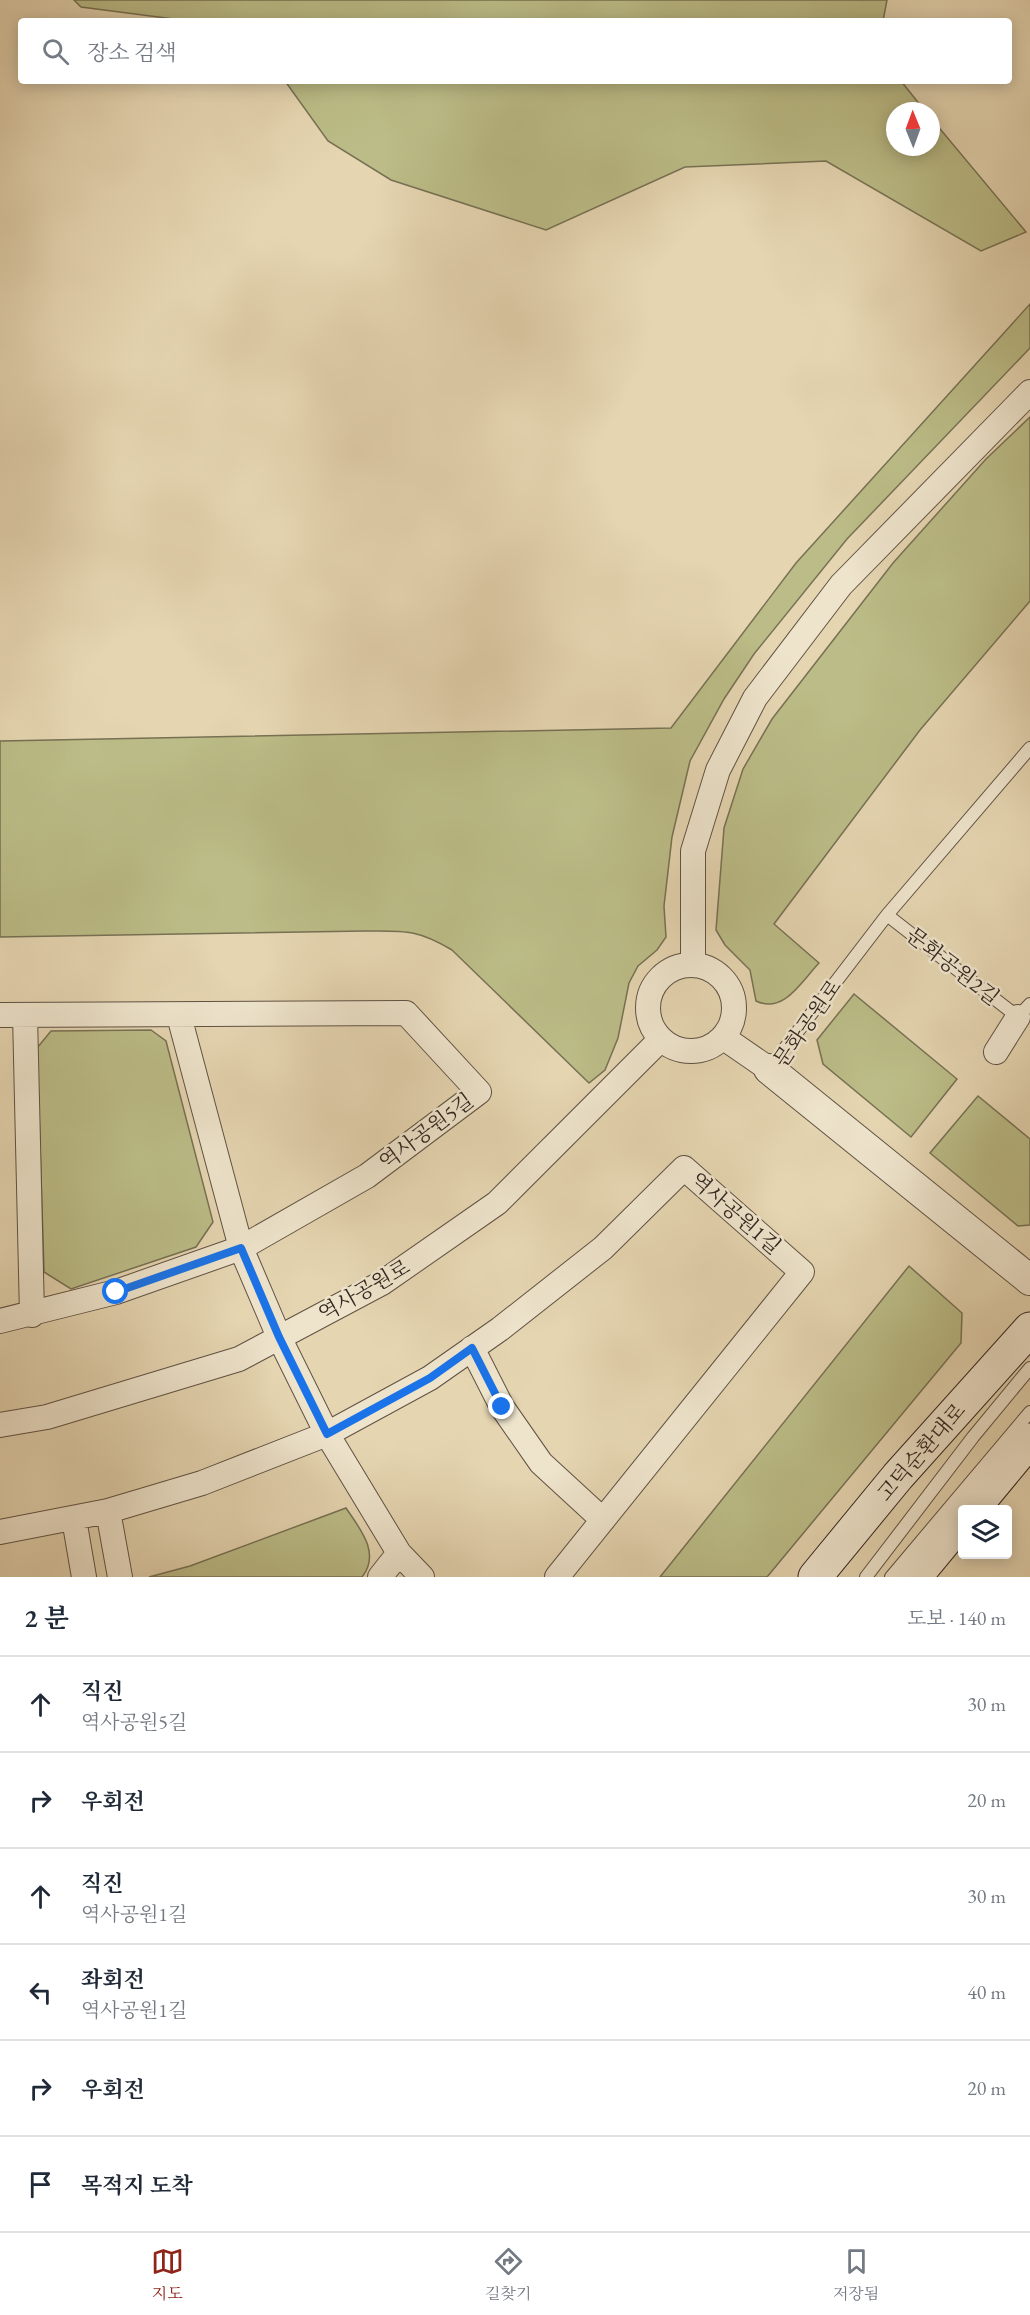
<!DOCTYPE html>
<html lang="ko">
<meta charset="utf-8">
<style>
body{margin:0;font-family:"EB Garamond","Noto Serif KR",serif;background:#f6f6f7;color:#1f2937}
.controls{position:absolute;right:18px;bottom:18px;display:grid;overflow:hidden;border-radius:6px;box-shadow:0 3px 15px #0003}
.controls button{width:54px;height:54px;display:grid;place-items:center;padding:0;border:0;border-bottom:2px solid #e0e1e3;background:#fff;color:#1f2937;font:30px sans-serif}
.compass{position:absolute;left:886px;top:102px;width:54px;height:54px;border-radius:50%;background:#fff;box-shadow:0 3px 15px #0003;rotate:359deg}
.stop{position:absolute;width:18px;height:18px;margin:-14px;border:4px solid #1a73e8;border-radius:50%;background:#fff}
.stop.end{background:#1a73e8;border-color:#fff;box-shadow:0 2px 6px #0008}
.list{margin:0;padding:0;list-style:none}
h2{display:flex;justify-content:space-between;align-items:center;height:78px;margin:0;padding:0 24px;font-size:26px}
h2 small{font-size:20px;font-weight:400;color:#747a83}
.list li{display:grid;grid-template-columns:39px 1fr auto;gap:18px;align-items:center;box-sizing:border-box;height:96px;padding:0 24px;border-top:2px solid #e0e1e3}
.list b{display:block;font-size:22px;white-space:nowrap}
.list p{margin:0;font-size:20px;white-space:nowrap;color:#747a83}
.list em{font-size:20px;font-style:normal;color:#747a83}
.icon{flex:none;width:33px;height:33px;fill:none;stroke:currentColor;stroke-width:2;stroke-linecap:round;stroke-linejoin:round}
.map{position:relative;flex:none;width:1030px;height:1577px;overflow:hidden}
.search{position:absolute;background:#fff;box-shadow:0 3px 15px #0003;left:18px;right:18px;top:18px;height:66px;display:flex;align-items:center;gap:15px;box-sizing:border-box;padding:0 21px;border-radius:6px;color:#747a83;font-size:22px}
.sheet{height:654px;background:#fff}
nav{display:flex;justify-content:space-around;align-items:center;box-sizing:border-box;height:84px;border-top:2px solid #e0e1e3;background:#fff;font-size:16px;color:#747a83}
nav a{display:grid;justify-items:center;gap:3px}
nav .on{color:#8f2418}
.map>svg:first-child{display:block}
.green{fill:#bbbc87;stroke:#777154;stroke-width:1.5}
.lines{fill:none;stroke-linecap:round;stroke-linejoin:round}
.service-casing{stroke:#605244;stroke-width:14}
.minor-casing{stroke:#605244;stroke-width:26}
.tertiary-casing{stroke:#605244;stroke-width:32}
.secondary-casing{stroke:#332620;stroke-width:35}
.service{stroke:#eee4cc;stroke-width:12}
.minor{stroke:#eee4cc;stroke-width:24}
.tertiary{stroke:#eee4cc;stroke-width:30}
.secondary{stroke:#eee4cc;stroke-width:33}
.route{stroke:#1a73e8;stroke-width:8}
.labels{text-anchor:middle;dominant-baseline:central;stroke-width:5;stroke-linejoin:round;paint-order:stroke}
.street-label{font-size:21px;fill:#332620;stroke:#eee4cc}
</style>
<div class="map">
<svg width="1030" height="1577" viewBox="0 0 1030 1577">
<rect width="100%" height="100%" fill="#e5d5b1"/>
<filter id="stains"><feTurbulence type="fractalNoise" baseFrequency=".00333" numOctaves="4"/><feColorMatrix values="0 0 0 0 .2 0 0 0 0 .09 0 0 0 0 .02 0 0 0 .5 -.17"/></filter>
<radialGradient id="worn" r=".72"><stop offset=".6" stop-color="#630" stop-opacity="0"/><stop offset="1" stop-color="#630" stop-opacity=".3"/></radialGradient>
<path class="green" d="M74 0H887L883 21H189L81 7Z
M285 81H901L925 111H895V147H931V118L1026 232 981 251 826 161 685 167 546 230 391 180 328 141Z
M1030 304V348L847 539 754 654 724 699 690 761 672 837 664 906 666 937 657 950 638 966 629 983 618 1038 605 1070 589 1083 452 950C417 929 405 931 365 931L0 937V741L671 728 796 563Z
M1030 417V601L920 730 774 924 819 963C801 982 784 1014 756 1001L750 970 725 945 716 930 724 828 743 769 772 719 893 563 986 459Z
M854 994 957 1079 911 1137 823 1064 817 1040Z
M151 1030 166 1041 213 1222 196 1247 71 1289 44 1272 37 1048 51 1031Z
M978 1096 1030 1139V1225L1018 1226 930 1153Z
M909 1266 962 1313 961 1343 767 1577H660Z
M346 1508C360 1529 381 1553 362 1577H149L190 1566Z"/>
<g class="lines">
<g class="service-casing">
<path id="service" d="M887 915 1018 1017 1030 1004
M769 1069 887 915 1030 748
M866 1577 973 1437 1030 1368
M891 1577 1030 1412"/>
</g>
<g class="minor-casing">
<path id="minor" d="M648 1008a43 43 0 1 1 86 0a43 43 0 1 1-86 0Z
M693 965V851L718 770 755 698 841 585 1030 392
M0 1015 406 1013 479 1092 367 1176 241 1248 116 1292 0 1321
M25 1015 32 1315
M179 1016 241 1248 279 1337 327 1434 399 1553 422 1577
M724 1038 769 1069
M996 1052 1018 1017
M472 1348 502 1407 541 1463 603 1520
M0 1425 47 1417 239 1359 382 1283 497 1203 661 1039
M108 1511 120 1577
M74 1519 84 1577
M0 1532 108 1511 202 1483 327 1434 430 1378 500 1329 603 1248 684 1168 802 1272 557 1577
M380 1577 399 1553"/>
</g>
<g class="tertiary-casing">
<path id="tertiary" d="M769 1069 1030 1280"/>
</g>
<g class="secondary-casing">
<path id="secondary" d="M972 1510 1030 1440
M815 1577 898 1476 1030 1329
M915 1577 962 1520"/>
</g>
<use href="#service" class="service"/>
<use href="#minor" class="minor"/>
<use href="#tertiary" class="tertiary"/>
<use href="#secondary" class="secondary"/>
</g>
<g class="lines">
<path class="route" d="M116 1292 241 1248 279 1337 327 1434 430 1378 472 1348 502 1407"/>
</g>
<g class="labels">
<g class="street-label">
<text transform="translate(953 966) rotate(38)">문화공원2길</text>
<text transform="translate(807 1023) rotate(-55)">문화공원로</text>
<text transform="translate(426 1131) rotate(-37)">역사공원5길</text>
<text transform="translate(736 1213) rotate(41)">역사공원1길</text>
<text transform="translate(364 1290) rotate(-30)">역사공원로</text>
<text transform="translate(921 1452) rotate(-49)">고덕순환대로</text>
</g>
</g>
<rect width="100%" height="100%" filter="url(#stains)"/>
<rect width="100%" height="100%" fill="url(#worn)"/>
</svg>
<div class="controls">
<button><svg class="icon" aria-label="layers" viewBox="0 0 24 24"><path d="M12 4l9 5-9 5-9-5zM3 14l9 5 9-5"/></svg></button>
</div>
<svg class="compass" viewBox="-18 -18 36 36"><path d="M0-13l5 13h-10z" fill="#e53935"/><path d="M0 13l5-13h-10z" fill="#747a83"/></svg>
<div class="stop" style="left:116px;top:1292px"></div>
<div class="stop end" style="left:502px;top:1407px"></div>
<div class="search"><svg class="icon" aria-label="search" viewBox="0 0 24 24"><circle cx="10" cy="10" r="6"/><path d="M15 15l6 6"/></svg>장소 검색</div>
</div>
<section class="sheet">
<h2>2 분<small>도보 · 140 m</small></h2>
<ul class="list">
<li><svg class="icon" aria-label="ahead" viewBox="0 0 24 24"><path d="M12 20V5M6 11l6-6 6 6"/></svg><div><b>직진</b><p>역사공원5길</p></div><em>30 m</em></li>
<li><svg class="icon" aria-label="right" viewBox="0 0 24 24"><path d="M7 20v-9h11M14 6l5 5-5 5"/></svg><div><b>우회전</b></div><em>20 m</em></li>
<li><svg class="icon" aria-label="ahead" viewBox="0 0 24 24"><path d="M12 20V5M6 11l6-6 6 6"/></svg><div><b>직진</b><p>역사공원1길</p></div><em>30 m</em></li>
<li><svg class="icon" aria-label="left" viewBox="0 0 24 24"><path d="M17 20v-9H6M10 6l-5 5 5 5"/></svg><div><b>좌회전</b><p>역사공원1길</p></div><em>40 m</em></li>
<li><svg class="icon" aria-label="right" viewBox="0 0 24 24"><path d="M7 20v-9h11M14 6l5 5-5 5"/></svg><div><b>우회전</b></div><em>20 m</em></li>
<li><svg class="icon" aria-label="arrive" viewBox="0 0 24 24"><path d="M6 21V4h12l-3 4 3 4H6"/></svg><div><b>목적지 도착</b></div></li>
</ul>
</section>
<nav>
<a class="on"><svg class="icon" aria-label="map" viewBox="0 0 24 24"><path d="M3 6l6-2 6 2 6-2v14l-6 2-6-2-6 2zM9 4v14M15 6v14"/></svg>지도</a>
<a><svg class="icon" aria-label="directions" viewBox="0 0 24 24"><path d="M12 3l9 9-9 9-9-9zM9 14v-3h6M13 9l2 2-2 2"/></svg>길찾기</a>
<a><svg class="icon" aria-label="saved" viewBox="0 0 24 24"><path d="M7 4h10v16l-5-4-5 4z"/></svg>저장됨</a>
</nav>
